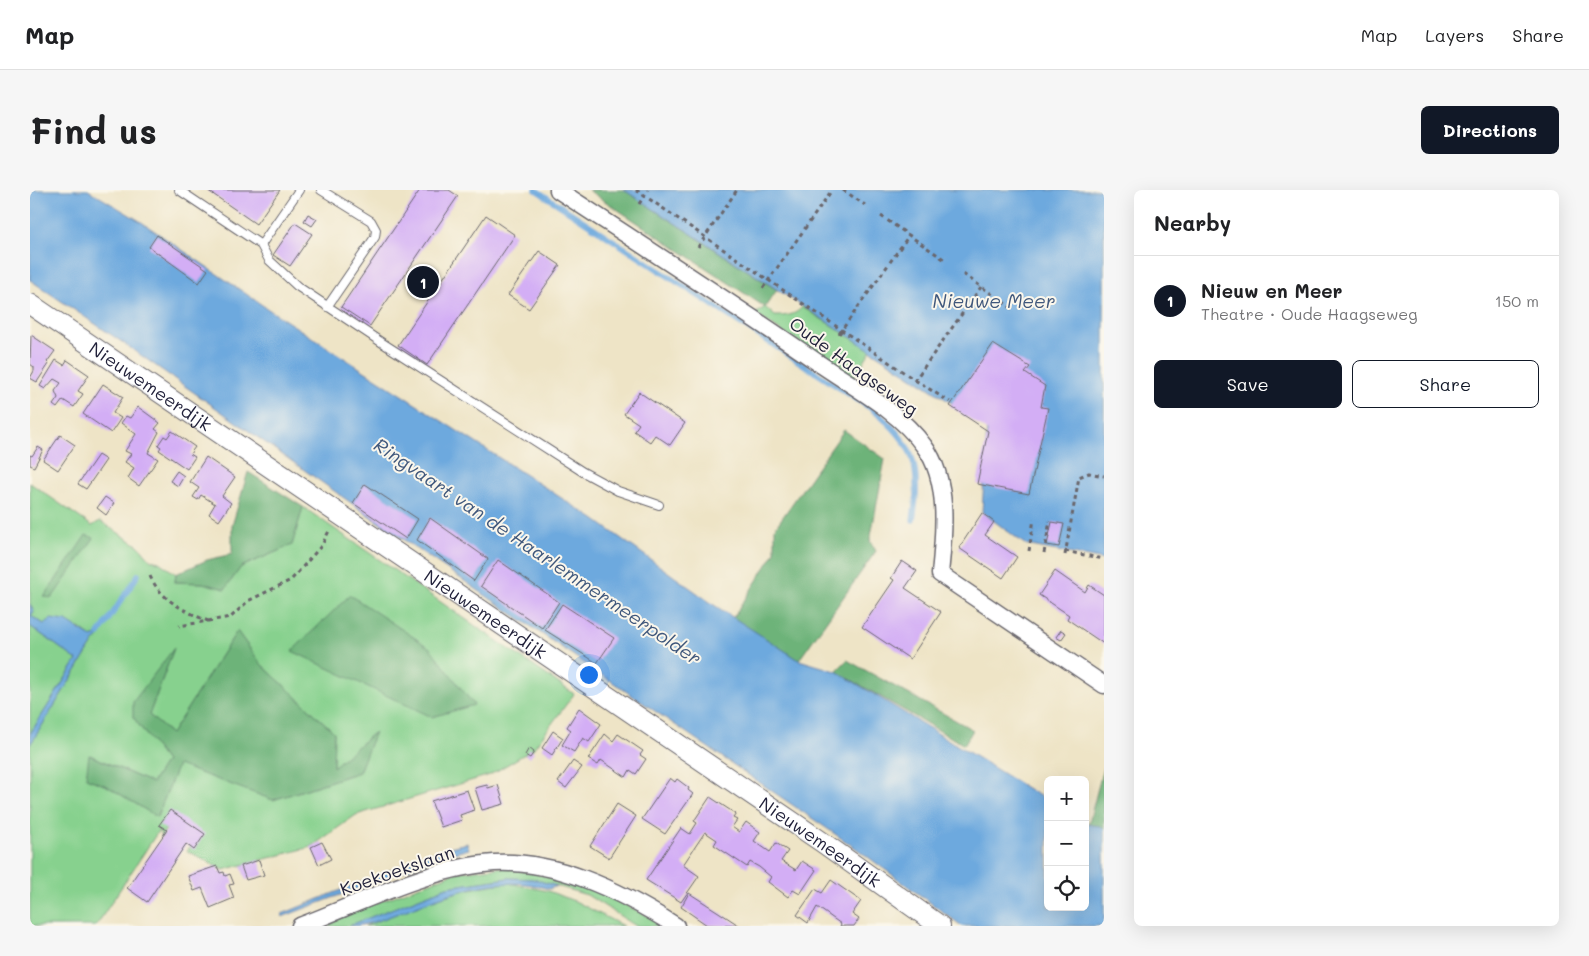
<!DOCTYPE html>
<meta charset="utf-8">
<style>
body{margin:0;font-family:Mali,sans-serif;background:#f6f6f6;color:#202124}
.controls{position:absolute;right:15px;bottom:15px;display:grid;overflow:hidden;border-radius:8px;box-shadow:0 5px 20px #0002}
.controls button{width:45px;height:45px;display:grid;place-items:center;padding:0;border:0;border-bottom:1px solid #e0e0e0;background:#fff;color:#202124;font:25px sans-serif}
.you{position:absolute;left:558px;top:484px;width:18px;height:18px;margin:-12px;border:4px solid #fff;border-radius:50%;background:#1a73e8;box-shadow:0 0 0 8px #1a73e833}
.badge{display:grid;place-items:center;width:32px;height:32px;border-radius:50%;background:#111827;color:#fff;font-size:16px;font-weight:700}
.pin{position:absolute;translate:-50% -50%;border:2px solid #fff;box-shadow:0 1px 5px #0006}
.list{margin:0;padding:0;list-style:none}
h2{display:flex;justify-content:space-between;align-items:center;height:65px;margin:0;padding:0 20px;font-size:21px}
h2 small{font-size:16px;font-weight:400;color:#757577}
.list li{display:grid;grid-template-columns:32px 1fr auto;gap:15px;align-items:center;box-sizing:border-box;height:90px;padding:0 20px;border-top:1px solid #e0e0e0}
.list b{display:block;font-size:19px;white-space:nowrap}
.list p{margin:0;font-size:16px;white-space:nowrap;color:#757577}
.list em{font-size:16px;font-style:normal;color:#757577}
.actions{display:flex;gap:10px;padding:15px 20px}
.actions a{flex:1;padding:11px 0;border:1px solid #111827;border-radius:8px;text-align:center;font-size:18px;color:#111827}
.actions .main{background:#111827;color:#fff}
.icon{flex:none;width:28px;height:28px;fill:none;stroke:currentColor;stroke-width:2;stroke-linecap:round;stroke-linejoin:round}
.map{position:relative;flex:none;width:1074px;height:736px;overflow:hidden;border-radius:8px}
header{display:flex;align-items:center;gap:30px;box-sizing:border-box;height:70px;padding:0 25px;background:#fff;border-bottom:1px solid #e0e0e0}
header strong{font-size:24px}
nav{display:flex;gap:28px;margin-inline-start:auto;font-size:18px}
.intro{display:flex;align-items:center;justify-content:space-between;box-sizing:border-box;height:120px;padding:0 30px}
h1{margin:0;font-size:35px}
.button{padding:12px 22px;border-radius:8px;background:#111827;color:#fff;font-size:18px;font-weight:700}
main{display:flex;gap:30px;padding:0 30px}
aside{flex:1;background:#fff;border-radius:8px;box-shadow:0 5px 20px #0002}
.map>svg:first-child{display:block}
.green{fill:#87d18e;stroke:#547a64;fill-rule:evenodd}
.forest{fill:#6db379;stroke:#486a5a}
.water{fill:#6da9de;stroke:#48668c}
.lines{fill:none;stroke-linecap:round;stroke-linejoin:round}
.stream{stroke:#6da9de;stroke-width:5.5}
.building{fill:#d3aef5}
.service-casing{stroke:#69666c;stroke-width:10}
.minor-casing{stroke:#69666c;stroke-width:19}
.tertiary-casing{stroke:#69666c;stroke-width:22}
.path{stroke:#69666c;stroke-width:3;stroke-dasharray:4 4;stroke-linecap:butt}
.service{stroke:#fff;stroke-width:8}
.minor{stroke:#fff;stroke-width:16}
.tertiary{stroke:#fff;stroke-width:20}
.labels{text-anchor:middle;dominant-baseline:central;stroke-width:4;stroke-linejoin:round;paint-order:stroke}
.street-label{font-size:18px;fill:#22223b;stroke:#fbf7ec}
.water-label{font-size:19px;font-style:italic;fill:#40587c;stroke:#fbf7ec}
</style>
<header>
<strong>Map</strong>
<nav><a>Map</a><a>Layers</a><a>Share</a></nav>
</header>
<div class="intro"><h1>Find us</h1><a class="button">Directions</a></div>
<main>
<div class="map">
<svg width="1074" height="736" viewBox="0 0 1074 736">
<rect width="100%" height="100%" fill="#fbf7ec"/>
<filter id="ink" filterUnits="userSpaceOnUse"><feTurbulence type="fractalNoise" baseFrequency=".02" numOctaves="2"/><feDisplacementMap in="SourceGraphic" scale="10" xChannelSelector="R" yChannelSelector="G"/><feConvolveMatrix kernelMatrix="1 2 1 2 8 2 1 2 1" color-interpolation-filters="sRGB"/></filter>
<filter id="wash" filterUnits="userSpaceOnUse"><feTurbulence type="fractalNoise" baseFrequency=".0096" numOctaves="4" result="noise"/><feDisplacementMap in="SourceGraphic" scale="20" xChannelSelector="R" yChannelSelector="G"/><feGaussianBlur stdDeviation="1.12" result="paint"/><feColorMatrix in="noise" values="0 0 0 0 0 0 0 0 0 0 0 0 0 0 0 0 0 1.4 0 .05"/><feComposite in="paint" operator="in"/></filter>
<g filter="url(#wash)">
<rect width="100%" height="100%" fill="#eee4c6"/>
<path class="green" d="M735 117 745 126C755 126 765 126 772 117L841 160 823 189 725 124Z
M0 293 62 336 70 331 109 356 121 370 129 372 146 384 145 392 173 393 195 399 211 377 262 355 273 317 544 504 503 559 460 585 326 625 281 657 193 680 157 661 167 645 142 629 131 647 129 640 66 736H0V555L63 453 70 444 61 447 49 438 14 434 1 426 4 421 0 414ZM207 441 231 474 304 542 303 578 343 543 329 582 243 610 148 574 127 627 77 596 56 588 60 565 122 593 136 571 103 527 143 461 119 525 141 544Z
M0 436 47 470 0 544Z
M474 677 549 693 640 736H606L557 705 503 689 479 688 417 697 318 736H299L304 729 427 682Z
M478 693 518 701 547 712 593 736H335C382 718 427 697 478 693Z"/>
<path class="forest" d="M558 0H594L747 100 735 117Z
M814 240 855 269 840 351 846 361 769 470 703 428 745 362V338Z
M218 282 273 317 262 355 211 377 195 399 173 393 145 392 146 384 177 370 202 364V336Z
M56 345 64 348 22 408 14 407Z
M320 405 400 458 444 515 402 527 262 461Z
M207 441 231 474 304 542 303 577 345 542 329 582 243 610 148 575 127 627 77 596 56 588 59 565 122 593 136 571 103 527V512L144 458 119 525 141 544Z
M817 470 943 540 934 555 806 481Z
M1074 575V639L1070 636H1058Z"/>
<path class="water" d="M0 0H58L110 31 238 119 564 329 684 415 769 470 806 481 1018 611V717H1055V634L1070 636 1074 639V736H932L827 659 364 343 92 152 0 90Z
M594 0H1074V370L996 355 952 322 957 236Z
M0 414 4 421 1 426 14 434 21 429 36 431 61 447 71 444 63 453 0 555V544L47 470 0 436Z
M437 653 439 659 413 666 252 727V724L412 659Z
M479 688 503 689 527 696 519 699C470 683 420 703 374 721 355 728 339 736 318 736L417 697Z"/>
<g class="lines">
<path class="stream" d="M506 0 843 220C885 253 892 278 883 330
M69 444 108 385"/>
</g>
<g id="blocks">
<path class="building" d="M177 0H250L226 34Z
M390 0H419L428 6 340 136 311 117Z
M278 24 287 29 282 36 274 31Z
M456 25 485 45 397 175 368 155Z
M265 33 282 44 260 76 243 65Z
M127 45 178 80 169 93 119 57Z
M509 61 530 75 499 119 478 105Z
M1 145 25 161 17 172 19 174 7 192 0 188 4 181V177L0 174Z
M963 154 1000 177 995 183 1015 196 1011 217 1018 218 999 304 947 294 958 241 920 216Z
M26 170 34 175 37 170 59 185 48 201 53 204 44 217 33 210 27 218 23 215 28 208 25 201 31 193 24 189 15 199 10 196Z
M73 194 93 207 83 223 91 228 81 243 53 224Z
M609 202 655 233 640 255 625 245 620 252 604 241 609 234 594 224Z
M108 217 130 233 125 239 129 242 118 263 128 269 109 296 98 288 104 278 95 272 101 264 95 261 106 244 91 233 96 226 100 228Z
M142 241 165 257 160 264 165 267 157 279 129 260 131 257 128 255 134 246 137 248Z
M30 245 45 255 28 280 13 270Z
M8 257 13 260 4 277 0 275V265L2 266Z
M68 265 76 270 56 299 48 294Z
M176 267 205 287 192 306 201 313 189 331 179 324 185 314 171 305 168 310 163 307 169 298 160 292Z
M147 281 154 286 148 296 140 291Z
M335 294 388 329 376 349 323 313Z
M75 307 84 313 76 325 67 318Z
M952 323 964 332 955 345 987 367 973 388 929 358Z
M400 328 458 369 444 391 387 350Z
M1022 332 1034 334 1029 357 1017 355Z
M468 370 529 412 512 438 451 396Z
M872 371 887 381 875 398 911 422 880 469 832 437 864 390 861 388Z
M1025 381 1055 402 1059 395 1074 405V454L1037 429 1039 425 1009 405Z
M532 414 584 448 567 473 515 440Z
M1031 440 1036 443 1031 450 1026 447Z
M549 518 571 534 559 552 553 548 544 562 532 555 541 540 537 537Z
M523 541 533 548 522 565 512 558Z
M575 544 583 551 588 544 613 561 610 565 616 569 606 584 600 580 596 587 571 570 568 575 558 569Z
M499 558 504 562 500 568 495 565Z
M543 571 552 577 536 598 528 592Z
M640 588 645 592 647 589 659 598 658 600 663 604 635 644 612 629Z
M457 595 458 598 468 595 474 614 452 620 445 598Z
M437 600 444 620 430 625 432 630 411 637 401 611Z
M680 607 706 624 703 628 707 630 702 637 709 642 716 632 730 642 724 651 740 662 746 653 758 661 751 671 766 680 772 671 786 680 770 704 763 700 758 707 738 692 741 687 729 677 720 672 717 677 684 655 687 650 675 642 653 675 669 686 651 712 616 690 651 638 660 644 667 633 664 631Z
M587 614 606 626 579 668 560 656Z
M140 620 175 644 164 660 156 654 117 712 97 698 137 640 129 635Z
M292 652 301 669 289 675 281 657Z
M229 670 234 685 216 690 211 676Z
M187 676 190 683 194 682 195 686 200 684 204 694 199 695 204 708 180 718 172 698 164 701 158 686Z
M801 690 831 711 822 724 829 729 824 736H810L811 734 787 717 778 733 767 725 785 699 792 703Z
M659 703 687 721 710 736 677 735 651 717Z"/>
</g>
</g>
<g filter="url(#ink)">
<use href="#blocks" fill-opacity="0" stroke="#69666c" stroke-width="1"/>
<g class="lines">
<g class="service-casing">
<path id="service" d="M149 0 231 55 269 0
M291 0 341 31 346 40 345 47 297 117
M231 55 239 70 267 96 354 154 553 282 588 301 629 315"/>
</g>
<g class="minor-casing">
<path id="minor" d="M528 0C615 57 702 113 787 172 823 197 868 220 894 256 920 290 914 345 910 384L1074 495
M270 736C325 715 396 680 454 674 521 666 591 701 646 736"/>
</g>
<g class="tertiary-casing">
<g id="tertiary">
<path id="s1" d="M0 114 792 652 910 736"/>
</g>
</g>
<path class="path" d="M606 0 885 190 951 97
M813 0 835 15
M609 14 618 0
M851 26 915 70
M668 57 707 0
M933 84 983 119
M733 98 802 0
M809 144 880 44
M885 190 920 212
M999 361 1004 329
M1035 361 1074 369
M1014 363 1020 331
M1035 365 1049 287 1059 283 1074 286
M120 386C131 410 154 421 178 431L149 436
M178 431 201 427 218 411 261 390 292 355 300 339"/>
<use href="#service" class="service"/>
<use href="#minor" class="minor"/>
<use href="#tertiary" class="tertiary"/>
</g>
</g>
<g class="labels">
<g class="street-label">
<text transform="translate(824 176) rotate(36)">Oude Haagseweg</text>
<text stroke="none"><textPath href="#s1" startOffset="146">Nieuwemeerdijk</textPath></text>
<text stroke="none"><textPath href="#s1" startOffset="551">Nieuwemeerdijk</textPath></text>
<text stroke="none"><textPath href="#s1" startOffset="956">Nieuwemeerdijk</textPath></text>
<text transform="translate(367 680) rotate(-19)">Koekoekslaan</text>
</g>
<g class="water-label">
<text x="964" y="110">Nieuwe Meer</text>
<text transform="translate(508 361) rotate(34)">Ringvaart van de Haarlemmermeerpolder</text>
</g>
</g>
</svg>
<div class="controls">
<button>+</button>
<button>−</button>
<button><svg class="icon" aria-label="locate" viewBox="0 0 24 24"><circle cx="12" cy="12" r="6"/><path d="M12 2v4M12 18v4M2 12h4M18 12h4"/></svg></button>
</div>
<div class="you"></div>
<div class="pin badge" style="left:393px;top:92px">1</div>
</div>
<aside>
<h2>Nearby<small></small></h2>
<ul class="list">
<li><span class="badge">1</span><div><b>Nieuw en Meer</b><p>Theatre · Oude Haagseweg</p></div><em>150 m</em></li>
</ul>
<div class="actions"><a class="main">Save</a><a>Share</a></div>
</aside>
</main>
